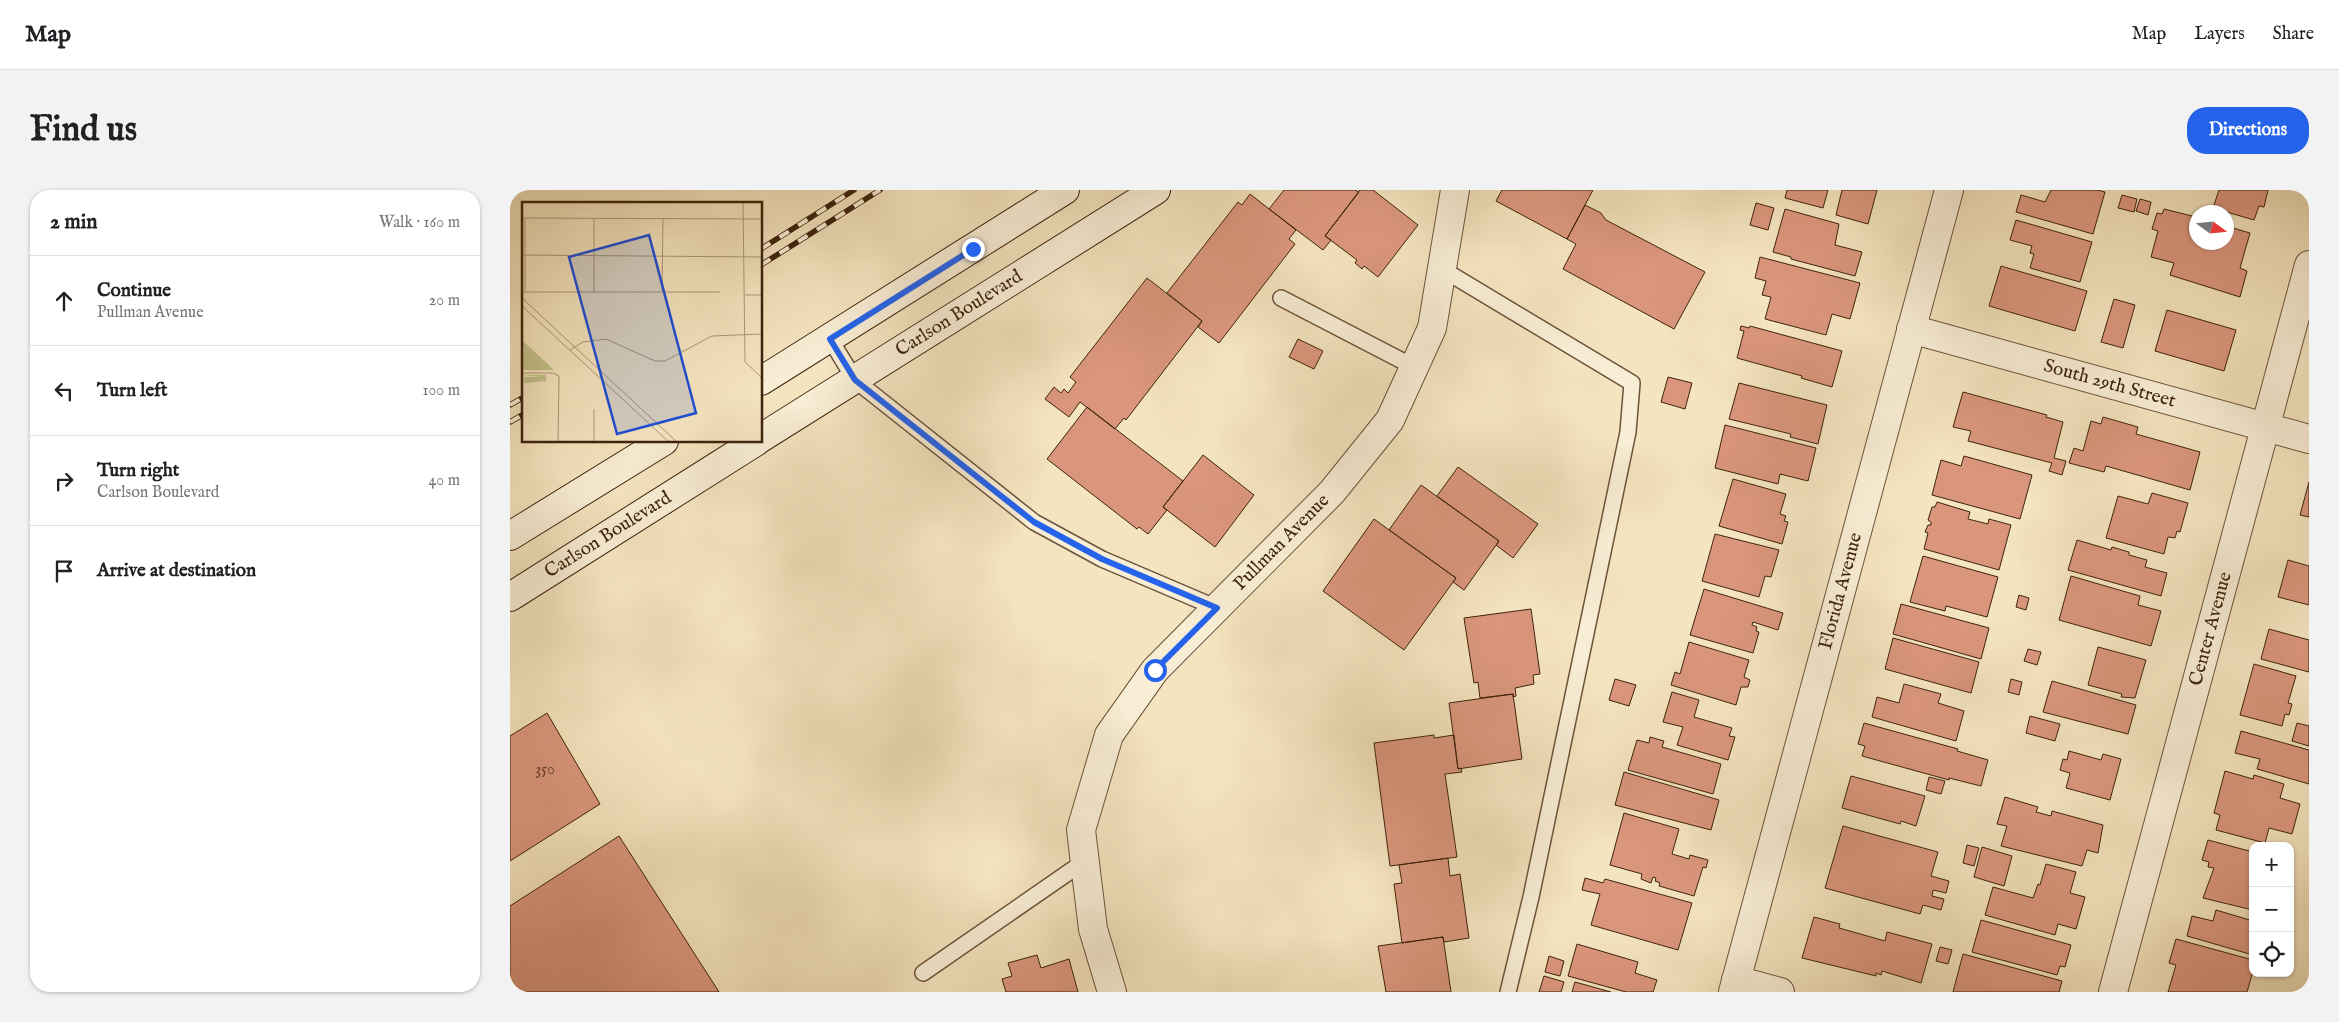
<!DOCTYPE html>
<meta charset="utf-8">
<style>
body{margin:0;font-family:"IM FELL English",serif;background:#f2f2f2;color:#202124}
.controls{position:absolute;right:15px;bottom:15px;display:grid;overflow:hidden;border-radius:10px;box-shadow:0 1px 4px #0004}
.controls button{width:45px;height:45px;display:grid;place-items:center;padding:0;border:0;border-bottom:1px solid #e0e0e0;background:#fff;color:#202124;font:25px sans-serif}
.compass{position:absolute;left:1679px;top:15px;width:45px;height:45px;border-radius:50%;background:#fff;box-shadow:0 1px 4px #0004;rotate:105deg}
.stop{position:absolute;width:15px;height:15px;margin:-11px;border:4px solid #2563eb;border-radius:50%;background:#fff}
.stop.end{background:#2563eb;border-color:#fff;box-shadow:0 1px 5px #0008}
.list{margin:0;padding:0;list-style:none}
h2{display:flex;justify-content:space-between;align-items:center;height:65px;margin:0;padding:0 20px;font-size:21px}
h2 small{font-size:16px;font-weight:400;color:#757577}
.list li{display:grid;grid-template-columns:32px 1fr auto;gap:15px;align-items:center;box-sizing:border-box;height:90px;padding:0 20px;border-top:1px solid #e0e0e0}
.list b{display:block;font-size:19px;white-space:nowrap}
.list p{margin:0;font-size:16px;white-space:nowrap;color:#757577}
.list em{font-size:16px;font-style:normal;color:#757577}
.icon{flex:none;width:28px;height:28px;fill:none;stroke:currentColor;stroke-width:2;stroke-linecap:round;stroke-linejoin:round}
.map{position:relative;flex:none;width:1799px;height:802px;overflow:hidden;border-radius:20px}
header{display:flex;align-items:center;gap:30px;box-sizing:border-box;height:70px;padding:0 25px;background:#fff;border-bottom:1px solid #e0e0e0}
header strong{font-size:24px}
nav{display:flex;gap:28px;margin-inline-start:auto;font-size:18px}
.intro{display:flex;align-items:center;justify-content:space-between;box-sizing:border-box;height:120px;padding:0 30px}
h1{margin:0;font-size:35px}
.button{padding:12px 22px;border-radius:20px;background:#2563eb;color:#fff;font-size:18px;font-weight:700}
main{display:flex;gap:30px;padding:0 30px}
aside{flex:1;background:#fff;border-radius:20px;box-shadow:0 1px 4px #0004}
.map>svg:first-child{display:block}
.building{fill:#da967d;stroke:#3e230d}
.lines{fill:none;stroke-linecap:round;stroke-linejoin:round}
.service-casing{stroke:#6c533a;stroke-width:18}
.minor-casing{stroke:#6c533a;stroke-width:30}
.secondary-casing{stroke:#3e230d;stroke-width:30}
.service{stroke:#f8edd5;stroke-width:15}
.minor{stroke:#f8edd5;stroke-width:28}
.secondary{stroke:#f8edd5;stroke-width:28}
.rail-casing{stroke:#3e230d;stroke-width:5.5}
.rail{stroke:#f8edd5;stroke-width:4;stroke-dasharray:11;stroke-linecap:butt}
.route{stroke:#2563eb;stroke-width:6}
.labels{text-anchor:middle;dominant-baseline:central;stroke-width:4;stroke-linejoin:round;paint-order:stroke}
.number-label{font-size:16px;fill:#654029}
.street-label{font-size:19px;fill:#3e230d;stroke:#f8edd5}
.inset-road{fill:none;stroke:#ab9778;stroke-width:1}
.view{fill:#1d4ed8;fill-opacity:0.15;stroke:#1d4ed8;stroke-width:2.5}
.inset-edge{fill:none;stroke:#3e230d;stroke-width:2.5}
</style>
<header>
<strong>Map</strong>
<nav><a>Map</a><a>Layers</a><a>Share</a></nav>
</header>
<div class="intro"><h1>Find us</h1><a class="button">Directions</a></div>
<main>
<aside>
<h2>2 min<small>Walk · 160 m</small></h2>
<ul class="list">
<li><svg class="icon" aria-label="ahead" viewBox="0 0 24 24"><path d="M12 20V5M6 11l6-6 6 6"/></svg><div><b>Continue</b><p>Pullman Avenue</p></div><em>20 m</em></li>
<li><svg class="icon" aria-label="left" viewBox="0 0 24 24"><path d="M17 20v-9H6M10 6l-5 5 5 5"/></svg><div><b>Turn left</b></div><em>100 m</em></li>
<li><svg class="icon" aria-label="right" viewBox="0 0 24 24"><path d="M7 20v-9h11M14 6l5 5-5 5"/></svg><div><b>Turn right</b><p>Carlson Boulevard</p></div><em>40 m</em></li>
<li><svg class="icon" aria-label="arrive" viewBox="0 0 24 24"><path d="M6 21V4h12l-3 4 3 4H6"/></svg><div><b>Arrive at destination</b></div></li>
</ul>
</aside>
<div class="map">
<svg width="1799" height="802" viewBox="0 0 1799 802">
<rect width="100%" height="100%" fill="#f4e4bf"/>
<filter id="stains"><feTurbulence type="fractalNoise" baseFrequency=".004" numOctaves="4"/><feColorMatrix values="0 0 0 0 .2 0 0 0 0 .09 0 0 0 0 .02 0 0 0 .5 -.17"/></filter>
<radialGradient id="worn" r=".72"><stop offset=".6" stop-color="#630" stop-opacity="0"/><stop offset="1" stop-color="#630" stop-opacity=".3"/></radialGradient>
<path class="building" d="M774 0H845L849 2 815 46 821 50 813 60 759 19Z
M850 0H863L908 35 868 87 854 76 852 79 845 73 847 70 815 46Z
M992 0H1083L1057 49 986 11Z
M1277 0H1318L1313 18 1275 8Z
M1332 0H1367L1358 34 1326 25Z
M1541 0H1587L1595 2 1583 44 1506 22 1511 5 1535 12Z
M1709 0H1758L1754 17 1749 16 1744 30 1703 18Z
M740 4 786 40 779 49 785 54 709 153 688 137 692 131 657 103 728 12 732 15Z
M1612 5 1627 9 1624 22 1608 18Z
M1630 9 1641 12 1638 25 1626 21Z
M1246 13 1264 18 1258 40 1240 35Z
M1075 15 1091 23 1096 30 1195 82 1164 139 1053 79 1066 54 1057 49Z
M1275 19 1329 34 1325 55 1352 62 1345 86 1281 69V67L1263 62Z
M1654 19 1686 27V52H1716V36L1740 43 1730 78 1737 81 1730 107 1660 85 1664 73 1641 67 1648 41 1642 39 1647 23 1652 24Z
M1506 30 1582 52 1570 92 1520 78 1524 64 1520 63 1522 56 1500 50Z
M1250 67 1350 93 1340 129 1322 124 1316 145 1255 129 1261 107 1252 105 1256 91 1245 88Z
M1491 76 1577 101 1565 141 1479 116Z
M637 88 692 131 616 230 614 228 605 239 570 212 559 227 535 209 544 197 551 203 554 199 558 203 566 192 560 187Z
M1604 109 1625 115 1613 158 1591 152Z
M1657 120 1726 140 1714 181 1645 161Z
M1231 136 1239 138 1240 136 1332 161 1322 197 1291 188 1292 186 1227 168 1234 141 1230 140Z
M788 149 813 161 804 179 779 167Z
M1158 187 1182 193 1175 219 1151 212Z
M1229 193 1317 215 1308 254 1280 247 1281 244 1219 229Z
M1453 202 1537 225 1536 227 1553 232 1544 268 1556 271 1552 285 1539 281 1542 273 1458 251 1461 241 1443 237Z
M577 217 673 291 653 317 657 320 638 344 629 337 627 339 537 269Z
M1593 227 1628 237 1626 244 1690 262 1680 300 1596 276 1594 282 1559 273 1564 258 1573 261 1581 231 1591 234Z
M1215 235 1306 258 1298 291 1270 284 1268 294 1205 278Z
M693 265 744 305 705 357 653 317Z
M1454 266 1522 285 1510 329 1422 305 1431 270 1451 276Z
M948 277 1028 334 1003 368 986 355 989 351 927 306Z
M1223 289 1276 304 1270 324 1276 326 1274 331 1278 332 1272 354 1209 336Z
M1799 292V327L1790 325Z
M911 295 989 351 954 400 943 392 946 388 879 340Z
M1642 303 1678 313 1670 342 1667 341 1665 348 1658 347 1654 364 1596 348 1608 306 1638 314Z
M1427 312 1460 322 1458 329 1478 334 1479 329 1501 335 1489 380 1414 359 1418 343 1415 342 1418 335H1421V332L1418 330 1422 317H1425Z
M864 329 946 388 894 460 813 401Z
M1205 344 1269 360 1261 387 1255 386 1249 407 1192 391Z
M1567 350 1601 360 1602 357 1619 362V365L1637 370 1635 377 1657 383 1651 406 1558 380Z
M1413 366 1488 387 1477 427 1436 416 1435 421 1400 412Z
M1778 370 1799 376V415L1768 407Z
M1561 386 1630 406 1628 415 1651 421 1641 456 1549 430Z
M1194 399 1273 423 1268 440 1243 432 1242 435 1247 437 1246 441 1249 442 1243 463 1180 445Z
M1509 405 1519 408 1516 420 1506 417Z
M1391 414 1479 438 1471 469 1383 444Z
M1021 419 1030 484 1023 485 1024 494 1005 498 1006 506 1003 507V504L970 508 968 492 964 493 954 428Z
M1759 439 1799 450V482L1751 469Z
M1383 448 1469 472 1461 503 1375 479Z
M1179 452 1239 470 1234 487 1240 490 1238 497H1231L1226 515 1161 495 1165 482 1170 484Z
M1588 457 1636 470 1625 508 1611 507 1612 504 1578 495Z
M1518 459 1531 462 1527 475 1514 471Z
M1744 474 1786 486 1778 513 1782 514 1779 525 1775 524 1772 536 1730 525Z
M1105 489 1126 495 1119 516 1099 510Z
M1501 489 1512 492 1509 505 1498 502Z
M1542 491 1626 515 1618 544 1533 522Z
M1394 494 1431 504 1428 513 1454 521 1446 551 1362 527 1367 507 1389 513Z
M1162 502 1189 510 1184 527 1222 538 1219 546 1225 547 1218 570 1167 555 1173 537 1153 532Z
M1003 504 1012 569 948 579 939 513Z
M37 523 90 614 0 671V546Z
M1520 526 1550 534 1545 551 1516 543Z
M1354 533 1448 559 1447 561 1478 570 1471 596 1439 588V590L1352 566 1355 556 1348 554Z
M1787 533 1799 536V556L1782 551Z
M1731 541 1799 560V594L1747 579 1750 569 1725 563Z
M924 545V548L944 545 948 579 951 578 952 582 935 584 947 667 880 676 864 553Z
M1140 547 1154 551 1152 557 1211 574 1203 604 1118 580 1127 550 1139 553Z
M1559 561 1591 570 1593 564 1611 569 1600 610 1556 598 1560 583 1550 580 1553 569 1557 570Z
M1715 581 1743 589 1744 585 1774 594 1770 608 1790 614 1782 644 1759 638 1755 653 1706 640 1710 625 1704 623Z
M1114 582 1209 610 1201 640 1105 615Z
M1341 586 1415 606 1406 636 1391 631 1390 634 1332 618Z
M1419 587 1435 591 1431 604 1416 600Z
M1495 607 1528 617 1526 622 1541 626 1542 621 1593 635 1588 663 1577 660 1572 676 1491 656 1497 636 1487 634Z
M1114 623 1169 639 1162 664 1179 669 1180 665 1198 670 1196 678 1193 677 1184 706 1149 696 1150 693 1145 691 1146 688 1143 687 1141 693 1131 689 1132 684 1100 675Z
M1333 636 1428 662 1421 686 1439 691 1436 703 1423 700 1422 706 1434 709 1431 720 1413 715 1410 724 1315 698Z
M109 646 209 802H0V716Z
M1698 650 1743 662V720L1693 708 1704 678 1698 677 1699 672 1692 670Z
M1457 655 1469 658 1464 676 1453 673Z
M1472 657 1502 666 1494 696 1464 687Z
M938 668 940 686 950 684 959 748 934 752 933 747 892 753 884 694 892 693 889 675Z
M1536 674 1566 682 1560 703 1575 707 1566 739 1548 734 1545 745 1475 725 1483 697 1523 708 1528 694 1530 695Z
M1075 688 1093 693 1095 689 1182 713 1168 760 1081 735 1090 704 1072 700Z
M1706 720 1743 731V765L1677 746 1682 726 1703 731Z
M1304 727 1330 734 1329 738 1375 751 1377 742 1422 754 1411 793 1372 781 1371 785 1366 783V786L1292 768Z
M1471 730 1561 755 1555 777 1550 776 1547 785 1462 762Z
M933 747 941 802H876L868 756Z
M1666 749 1743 770V781L1737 802H1658L1666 775 1659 773Z
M1067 754 1128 772 1125 783 1147 790 1143 802H1116L1058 786Z
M1430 757 1442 760 1438 774 1426 771Z
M1453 764 1552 791 1549 802H1443Z
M527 765 531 778 559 769 568 802H496L492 789 502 786 498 773Z
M1039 766 1054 771 1050 786 1035 782Z
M1034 786 1054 792 1051 802H1029Z
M1065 792 1101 802H1062Z"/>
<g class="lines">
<g class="service-casing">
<path id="service" d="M932 79 1122 193 1118 242 1021 707 998 802
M771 108 904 177
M320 149 345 190 524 332 592 369 707 418
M413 783 575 671"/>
</g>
<g class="minor-casing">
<g id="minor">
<path id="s1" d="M1401 139 1799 249"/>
<path d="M1226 790 1270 802"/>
<path id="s2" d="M602 802 583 739 571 640 599 545 645 480 822 302 880 230 922 138 945 0"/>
<path id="s3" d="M1223 802 1439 0"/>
<path id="s4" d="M1603 802 1799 75"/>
</g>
</g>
<g class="secondary-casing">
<g id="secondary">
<path d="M251 191 555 0"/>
<path id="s5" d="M251 248 646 0"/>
<path d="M0 346 154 251"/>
<path id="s6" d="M0 407 247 251"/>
</g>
</g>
<use href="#service" class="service"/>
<use href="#minor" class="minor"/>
<use href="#secondary" class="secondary"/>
<g class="rail-casing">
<path id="rail" d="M251 59 344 0
M251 75 370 0
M0 215 14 207
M0 232 14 224"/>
</g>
<use href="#rail" class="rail"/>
</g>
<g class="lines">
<path class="route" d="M463 59 320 149 345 190 524 332 592 369 707 418 645 480"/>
</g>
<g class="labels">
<g class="number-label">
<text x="35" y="580">350</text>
</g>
<g class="street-label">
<text stroke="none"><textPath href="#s5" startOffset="234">Carlson Boulevard</textPath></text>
<text stroke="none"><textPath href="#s1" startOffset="206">South 29th Street</textPath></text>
<text stroke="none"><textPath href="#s6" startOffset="116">Carlson Boulevard</textPath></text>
<text stroke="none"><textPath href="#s2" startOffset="524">Pullman Avenue</textPath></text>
<text stroke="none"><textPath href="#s3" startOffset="415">Florida Avenue</textPath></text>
<text stroke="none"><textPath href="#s4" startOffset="376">Center Avenue</textPath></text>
</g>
</g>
<g transform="translate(12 12)">
<rect width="240" height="240" fill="#f4e4bf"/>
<path d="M0 138 31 167 30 168H0ZM1 173H24V179L2 181V175H19Z" fill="#c3c28c"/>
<path class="inset-road" d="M221 0 223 160 240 176M0 16 240 17M0 53 240 55M3 90V16M72 90V16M140 90 141 16M0 93 3 90H198M223 93H240M0 96 155 240M0 104 147 240M48 148 61 140 84 137 133 159H143L190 134 240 132M0 171H31L37 174 36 240M72 240V207"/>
<path class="view" d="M127 33 174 211 95 232 47 55Z"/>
<rect width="240" height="240" class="inset-edge"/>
</g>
<rect width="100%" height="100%" filter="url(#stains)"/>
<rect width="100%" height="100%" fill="url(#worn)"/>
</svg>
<div class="controls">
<button>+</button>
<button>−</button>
<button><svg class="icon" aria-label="locate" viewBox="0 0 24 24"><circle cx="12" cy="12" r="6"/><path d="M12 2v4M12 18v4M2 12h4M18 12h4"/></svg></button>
</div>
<svg class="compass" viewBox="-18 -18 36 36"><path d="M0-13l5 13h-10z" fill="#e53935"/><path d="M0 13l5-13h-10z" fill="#757577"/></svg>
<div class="stop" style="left:645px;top:480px"></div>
<div class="stop end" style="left:463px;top:59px"></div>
</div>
</main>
